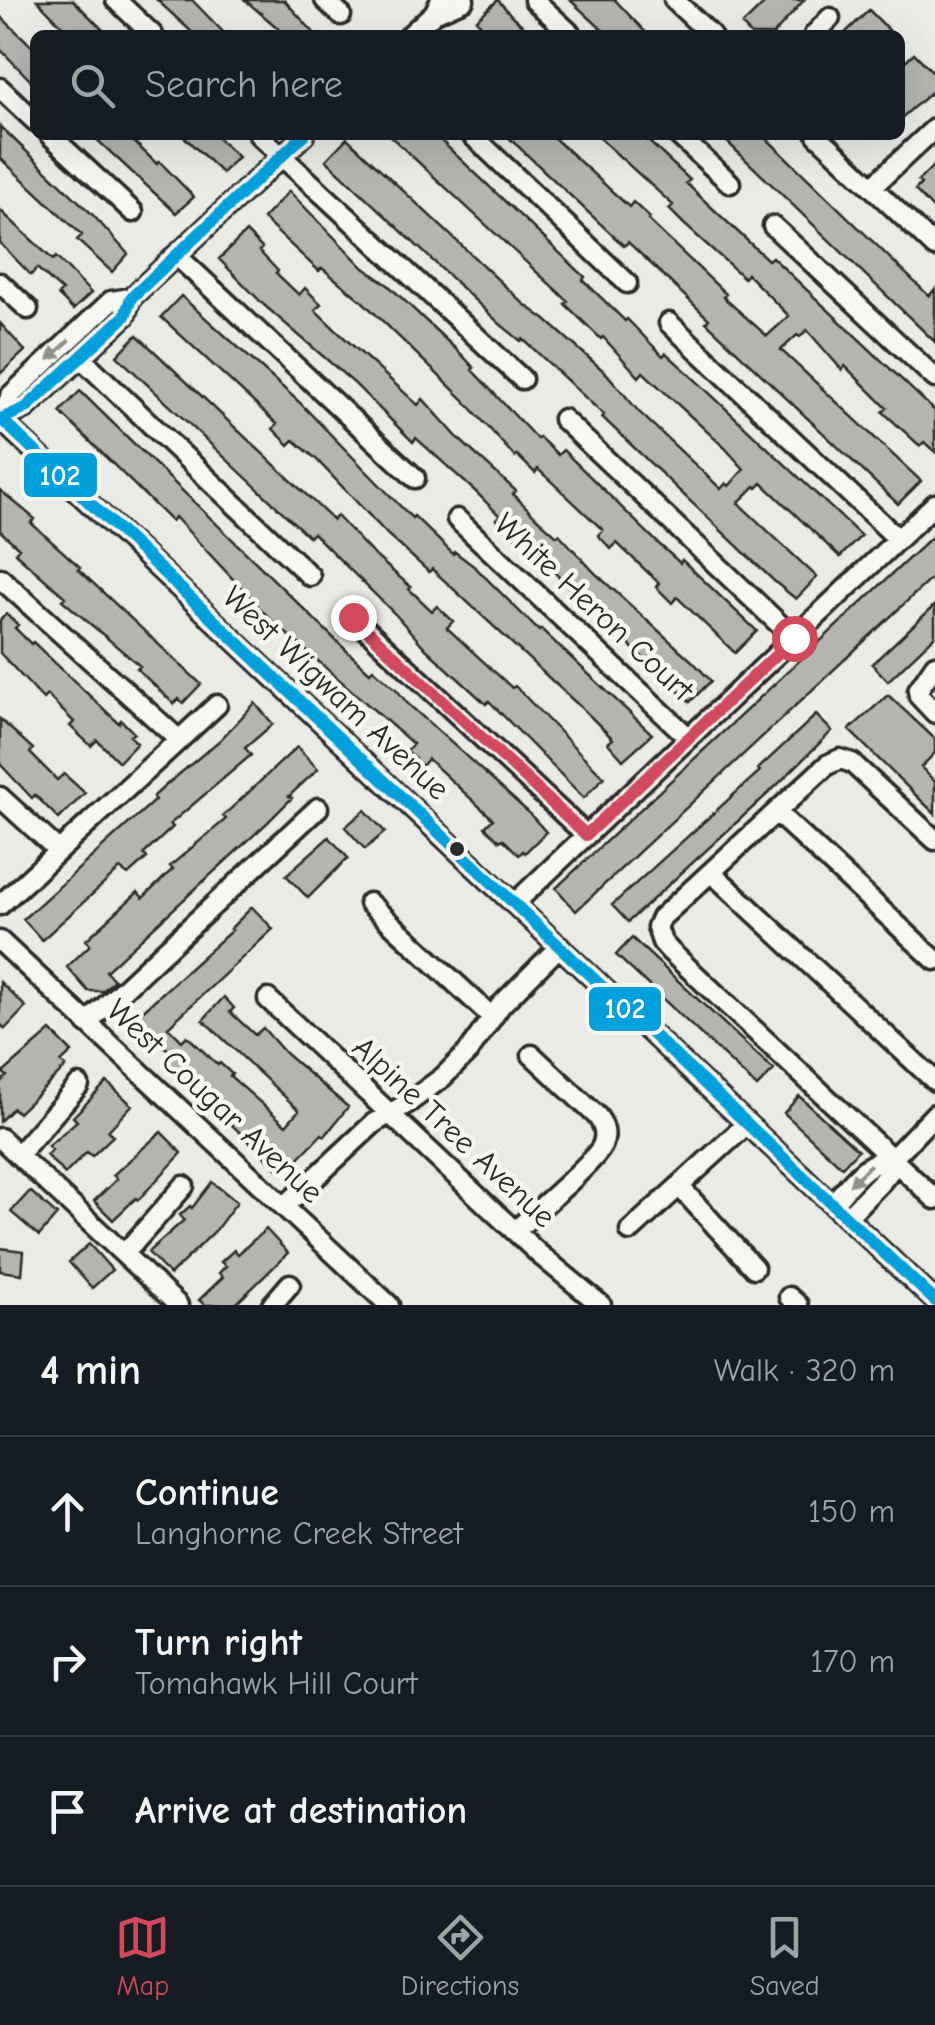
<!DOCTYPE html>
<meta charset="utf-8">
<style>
body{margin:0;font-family:"Comic Neue",sans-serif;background:#242831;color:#f1f3f6}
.stop{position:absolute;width:30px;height:30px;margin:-22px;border:8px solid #d1495b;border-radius:50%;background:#fff}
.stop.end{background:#d1495b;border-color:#fff;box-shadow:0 2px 10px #0008}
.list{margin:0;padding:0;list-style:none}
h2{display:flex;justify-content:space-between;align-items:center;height:130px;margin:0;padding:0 40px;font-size:42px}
h2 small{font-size:32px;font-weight:400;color:#9ea1a6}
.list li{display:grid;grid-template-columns:65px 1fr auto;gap:30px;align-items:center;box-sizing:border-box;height:150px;padding:0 40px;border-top:2px solid #363941}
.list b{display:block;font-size:38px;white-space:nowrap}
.list p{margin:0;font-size:32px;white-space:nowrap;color:#9ea1a6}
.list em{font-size:32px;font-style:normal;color:#9ea1a6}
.icon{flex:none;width:55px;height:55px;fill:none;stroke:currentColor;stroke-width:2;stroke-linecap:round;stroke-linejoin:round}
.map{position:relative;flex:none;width:935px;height:1305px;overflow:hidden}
.search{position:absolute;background:#171b24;box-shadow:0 10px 40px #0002;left:30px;right:30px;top:30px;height:110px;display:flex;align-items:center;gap:25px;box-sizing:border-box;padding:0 35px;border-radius:15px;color:#9ea1a6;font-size:38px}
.sheet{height:580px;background:#171b24}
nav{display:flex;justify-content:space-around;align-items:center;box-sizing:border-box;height:140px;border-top:2px solid #363941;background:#171b24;font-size:28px;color:#9ea1a6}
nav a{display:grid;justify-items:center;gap:5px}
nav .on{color:#d1495b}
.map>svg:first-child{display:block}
.building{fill:#b4b4b1;stroke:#2b2b2b;stroke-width:2.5}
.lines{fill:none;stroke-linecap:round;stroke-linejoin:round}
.minor-casing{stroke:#2b2b2b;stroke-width:25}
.minor{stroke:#f6f6f2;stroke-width:18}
.bus-1-casing{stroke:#f6f6f2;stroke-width:20}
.bus-1{stroke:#00a0dc;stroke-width:12}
.oneway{fill:#90908e}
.route{stroke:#d1495b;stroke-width:12}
.bus-dot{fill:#2b2b2b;stroke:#f6f6f2;stroke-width:4}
.labels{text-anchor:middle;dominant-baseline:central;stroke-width:9;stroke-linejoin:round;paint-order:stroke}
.street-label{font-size:32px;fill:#2b2b2b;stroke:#f6f6f2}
.line-badge{stroke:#f6f6f2;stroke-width:4}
.badge-label{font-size:28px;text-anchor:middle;font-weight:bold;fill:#fff}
</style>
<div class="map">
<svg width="935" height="1305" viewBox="0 0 935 1305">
<rect width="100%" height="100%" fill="#eaeae6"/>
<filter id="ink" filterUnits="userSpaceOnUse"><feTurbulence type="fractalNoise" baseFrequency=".01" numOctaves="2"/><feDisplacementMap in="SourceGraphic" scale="20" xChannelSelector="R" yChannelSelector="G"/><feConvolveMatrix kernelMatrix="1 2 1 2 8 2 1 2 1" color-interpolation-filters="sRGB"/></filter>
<g filter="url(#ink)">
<path class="building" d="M37 0H73L108 35H71Z
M157 0H192L226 35H195Z
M245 0H284L316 35H286Z
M498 0 512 16 533 35H492L476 20Z
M570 0H615L648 35H608Z
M768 0H804L773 35H751L742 25Z
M869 10 889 30 884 35H843Z
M0 16 35 49V85L0 49Z
M914 53 935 74V89L900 119V66Z
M0 126 93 215 128 254 112 272 77 240 82 235 0 158Z
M92 135H136L132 140 157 164 159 161 194 197 176 213Z
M182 135H215L238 157 222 173Z
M389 135H435L585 277 583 280 625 321 627 319 663 356 666 353 687 372 861 536 840 557 762 483 757 488 755 486 738 503 817 577 796 599 775 582 622 436 602 417 604 415 523 339 521 341 500 324 326 160 347 138 524 304 546 320 607 374 639 412 721 489 726 483 729 486 744 469 725 448 643 372 639 377 603 337 601 339 565 304 568 301Z
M506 135H551L629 207 633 202 650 218 648 220 726 294 723 297 767 336 789 316 747 274 744 278 684 224 669 209 673 205 596 135H642L690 180 686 183 709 205 768 260 772 257 935 411V452L924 442 920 446 883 412 887 408 845 366 842 370 807 330 800 337 797 335 781 350 921 481 898 504 706 322 709 319 628 242 624 246Z
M720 135H763L929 296 935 289V342Z
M935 164V211L915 190 921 184 918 181Z
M289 191 364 268 388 285 462 355 474 368 472 370 537 439 539 437 558 455 563 450 660 545 680 563 682 560 757 631 735 653 677 597 672 603 656 587 659 583 617 543 611 549 598 535 603 530 538 469 535 473 517 455 515 457 463 399 362 301 322 268 319 271 263 219Z
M0 210 53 260 56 257 91 293 73 310 58 295 62 291 37 268 31 275 0 243Z
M246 232 262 248 259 251 278 271 276 273 299 295 305 288 321 304 315 310 338 332 418 405 423 399 459 439 516 491 513 494 536 517 557 536 559 534 595 573 693 662 711 681 690 702 572 591 534 550 532 552 512 534 496 519 499 515 476 492 416 438 413 442 355 384 264 305 219 259Z
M181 296 299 402 412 518 414 516 453 554 455 552 476 568 539 631 541 629 652 734 623 760 608 743 613 739 589 715 432 569 429 572 388 535 315 458 294 440 289 445 273 429 277 424 161 317Z
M0 323 25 351 0 374Z
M137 335 333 520 337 516 373 554 411 587 409 589 432 611 437 606 453 621 447 628 512 688 515 686 584 757 604 777 584 798 489 701 486 704 426 649 395 614 313 533 309 537 117 356Z
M80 391 349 653 370 672 373 669 397 690 407 703 528 812 546 832 525 853 523 851 519 855 503 839 500 841 485 827 493 819 428 759 422 766 406 751 413 744 271 620 175 517 171 521 60 412Z
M0 490 35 519 31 523 80 567 78 569 201 684 183 703 179 699 174 704 137 669 140 666 62 600 65 597 15 553 19 548 0 531Z
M935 534V575L576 911 556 888Z
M935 605V636L888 681 872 664Z
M6 614 18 625 15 628 31 644 33 642 111 716 119 723 121 720 134 733 130 736 137 743 119 762 97 740 91 746 70 726 74 722 47 695 43 699 0 653V620Z
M888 695 935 739V753L921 767 935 782V814L849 730Z
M255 703 273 724 245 748 251 755 170 824 173 827 144 854 147 858 128 875 120 869 42 940 23 919 155 800 153 797 165 786 220 740Z
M816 715 832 731 773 789 628 922 612 905 760 771 758 769Z
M0 719 33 749 30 753 57 780 64 774 85 793 59 819 35 795 32 798 0 764Z
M297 747 318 769 289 796 292 798 267 823 106 971 114 980 103 991H88L67 967 90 945 86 940 138 892 143 898 173 869 170 866 226 819 223 816Z
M365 810 385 832 365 849 345 827Z
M329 837 348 858 308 898 286 875Z
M252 907 273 929 168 1027 182 1041 187 1036 218 1065 220 1063 232 1074 230 1076 286 1125 299 1110 203 1020 224 997 234 1008 230 1012 255 1035 263 1028 286 1054 348 1107 325 1136 322 1134 290 1167 288 1165 281 1172 166 1062 173 1054 158 1041 152 1047 128 1024 232 930 230 929Z
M632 938 774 1070 757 1087 616 955Z
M0 982 26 1007 5 1029 0 1024Z
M51 1031 72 1052 61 1062 66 1067 18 1113 13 1108 0 1121V1083L7 1076 3 1073Z
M107 1082 132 1105 108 1131 113 1136 92 1156 87 1152 65 1174 46 1155 52 1150 48 1146 77 1121 73 1117Z
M799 1096 858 1150 842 1167 784 1113Z
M161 1132 182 1153 138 1200 136 1198 113 1220 94 1201 117 1179 113 1175Z
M212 1182 237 1202 215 1231 170 1275 148 1252 184 1220 180 1215 190 1206 192 1208Z
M30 1191 57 1215 39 1236 11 1212Z
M266 1229 288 1253 235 1305H205L199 1300 223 1277 219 1273 226 1266 221 1262 234 1250 238 1254Z
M89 1244 112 1270 92 1288 69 1262Z
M0 1248 24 1251 22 1274 0 1271Z"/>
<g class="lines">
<g class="minor-casing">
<path id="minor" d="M116 0 153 35
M325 0 341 15
M534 0 572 35
M674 0 711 35
M434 13 464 0
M410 35 434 13 441 0
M814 35 830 18
M0 88 35 121
M50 135 133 212
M259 135 522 379
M472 135 627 283
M678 135 730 183
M817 135 935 247
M872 187 935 128
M773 226 935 378
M176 255 415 478
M0 283 28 309
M669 323 898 539
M80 357 310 576
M0 419 935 1301
M1 419 11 395 111 301 131 298
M563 419 794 638
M0 420 26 408 125 316 131 298 304 135
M457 519 689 738
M0 578 178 739
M353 617 586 835
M935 665 918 690 919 696 935 713
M0 797 58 850
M776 812 935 960
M935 840 852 763 840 759 827 765 661 918 657 927 662 942 670 951 935 1199
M711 872 935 1081
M369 903 492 1017
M515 903 935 504
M0 905 217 705
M0 941 389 1305
M268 999 539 1254 601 1305
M87 1023 318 808
M0 1138 178 1305
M18 1155 79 1085
M679 1186 754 1268
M833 1203C850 1185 866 1159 892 1159
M285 1206 374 1123 408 1103 443 1077 468 1052 501 1005 560 946
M847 1217 882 1181 890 1171 892 1159 935 1114
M515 1231C533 1214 593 1164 602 1146 607 1135 604 1125 597 1116L532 1055
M630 1231 747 1124
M124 1254 184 1186
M789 1297 798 1305
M272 1305 290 1284"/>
</g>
<use href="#minor" class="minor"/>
<g class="bus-1-casing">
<path id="bus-1" d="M304 135 131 298 125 316 26 408 1 419 935 1301"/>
</g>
<use href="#bus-1" class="bus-1"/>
</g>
<defs><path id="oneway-solid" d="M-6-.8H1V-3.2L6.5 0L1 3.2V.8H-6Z" transform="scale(2.5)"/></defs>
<g class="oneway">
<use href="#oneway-solid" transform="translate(59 350) rotate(137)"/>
<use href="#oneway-solid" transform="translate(860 1175) rotate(135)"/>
</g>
</g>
<g class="lines" filter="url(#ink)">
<path class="route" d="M353 617 586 835 794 638"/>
</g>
<circle class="bus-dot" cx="457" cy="849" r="9"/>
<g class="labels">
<g class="street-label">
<text transform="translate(594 607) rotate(43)">White Heron Court</text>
<text transform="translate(336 693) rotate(43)">West Wigwam Avenue</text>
<text transform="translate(215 1101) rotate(43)">West Cougar Avenue</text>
<text transform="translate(454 1132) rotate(43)">Alpine Tree Avenue</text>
</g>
</g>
<g class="line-badge">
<rect x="22" y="451" width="77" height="48" rx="10" fill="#00a0dc"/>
<rect x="587" y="985" width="76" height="48" rx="10" fill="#00a0dc"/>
</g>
<g class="badge-label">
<text x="60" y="485">102</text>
<text x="625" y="1018">102</text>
</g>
</svg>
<div class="stop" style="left:794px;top:638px"></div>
<div class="stop end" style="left:353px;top:617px"></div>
<div class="search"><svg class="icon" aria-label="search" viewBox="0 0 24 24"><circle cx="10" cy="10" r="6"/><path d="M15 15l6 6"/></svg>Search here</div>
</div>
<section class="sheet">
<h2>4 min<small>Walk · 320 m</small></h2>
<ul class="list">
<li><svg class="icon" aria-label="ahead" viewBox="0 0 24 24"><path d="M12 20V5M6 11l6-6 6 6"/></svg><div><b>Continue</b><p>Langhorne Creek Street</p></div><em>150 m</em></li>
<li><svg class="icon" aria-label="right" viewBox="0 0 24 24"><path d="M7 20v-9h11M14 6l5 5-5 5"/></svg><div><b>Turn right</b><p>Tomahawk Hill Court</p></div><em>170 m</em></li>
<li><svg class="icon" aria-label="arrive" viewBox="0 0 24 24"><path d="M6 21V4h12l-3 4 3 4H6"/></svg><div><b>Arrive at destination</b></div></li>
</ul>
</section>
<nav>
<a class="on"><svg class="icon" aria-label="map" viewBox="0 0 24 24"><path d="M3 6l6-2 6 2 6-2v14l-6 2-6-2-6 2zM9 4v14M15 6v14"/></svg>Map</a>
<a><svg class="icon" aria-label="directions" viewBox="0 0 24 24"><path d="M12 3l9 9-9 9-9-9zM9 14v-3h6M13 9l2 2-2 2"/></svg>Directions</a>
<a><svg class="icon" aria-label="saved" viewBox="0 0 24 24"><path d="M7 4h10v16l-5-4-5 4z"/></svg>Saved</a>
</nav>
